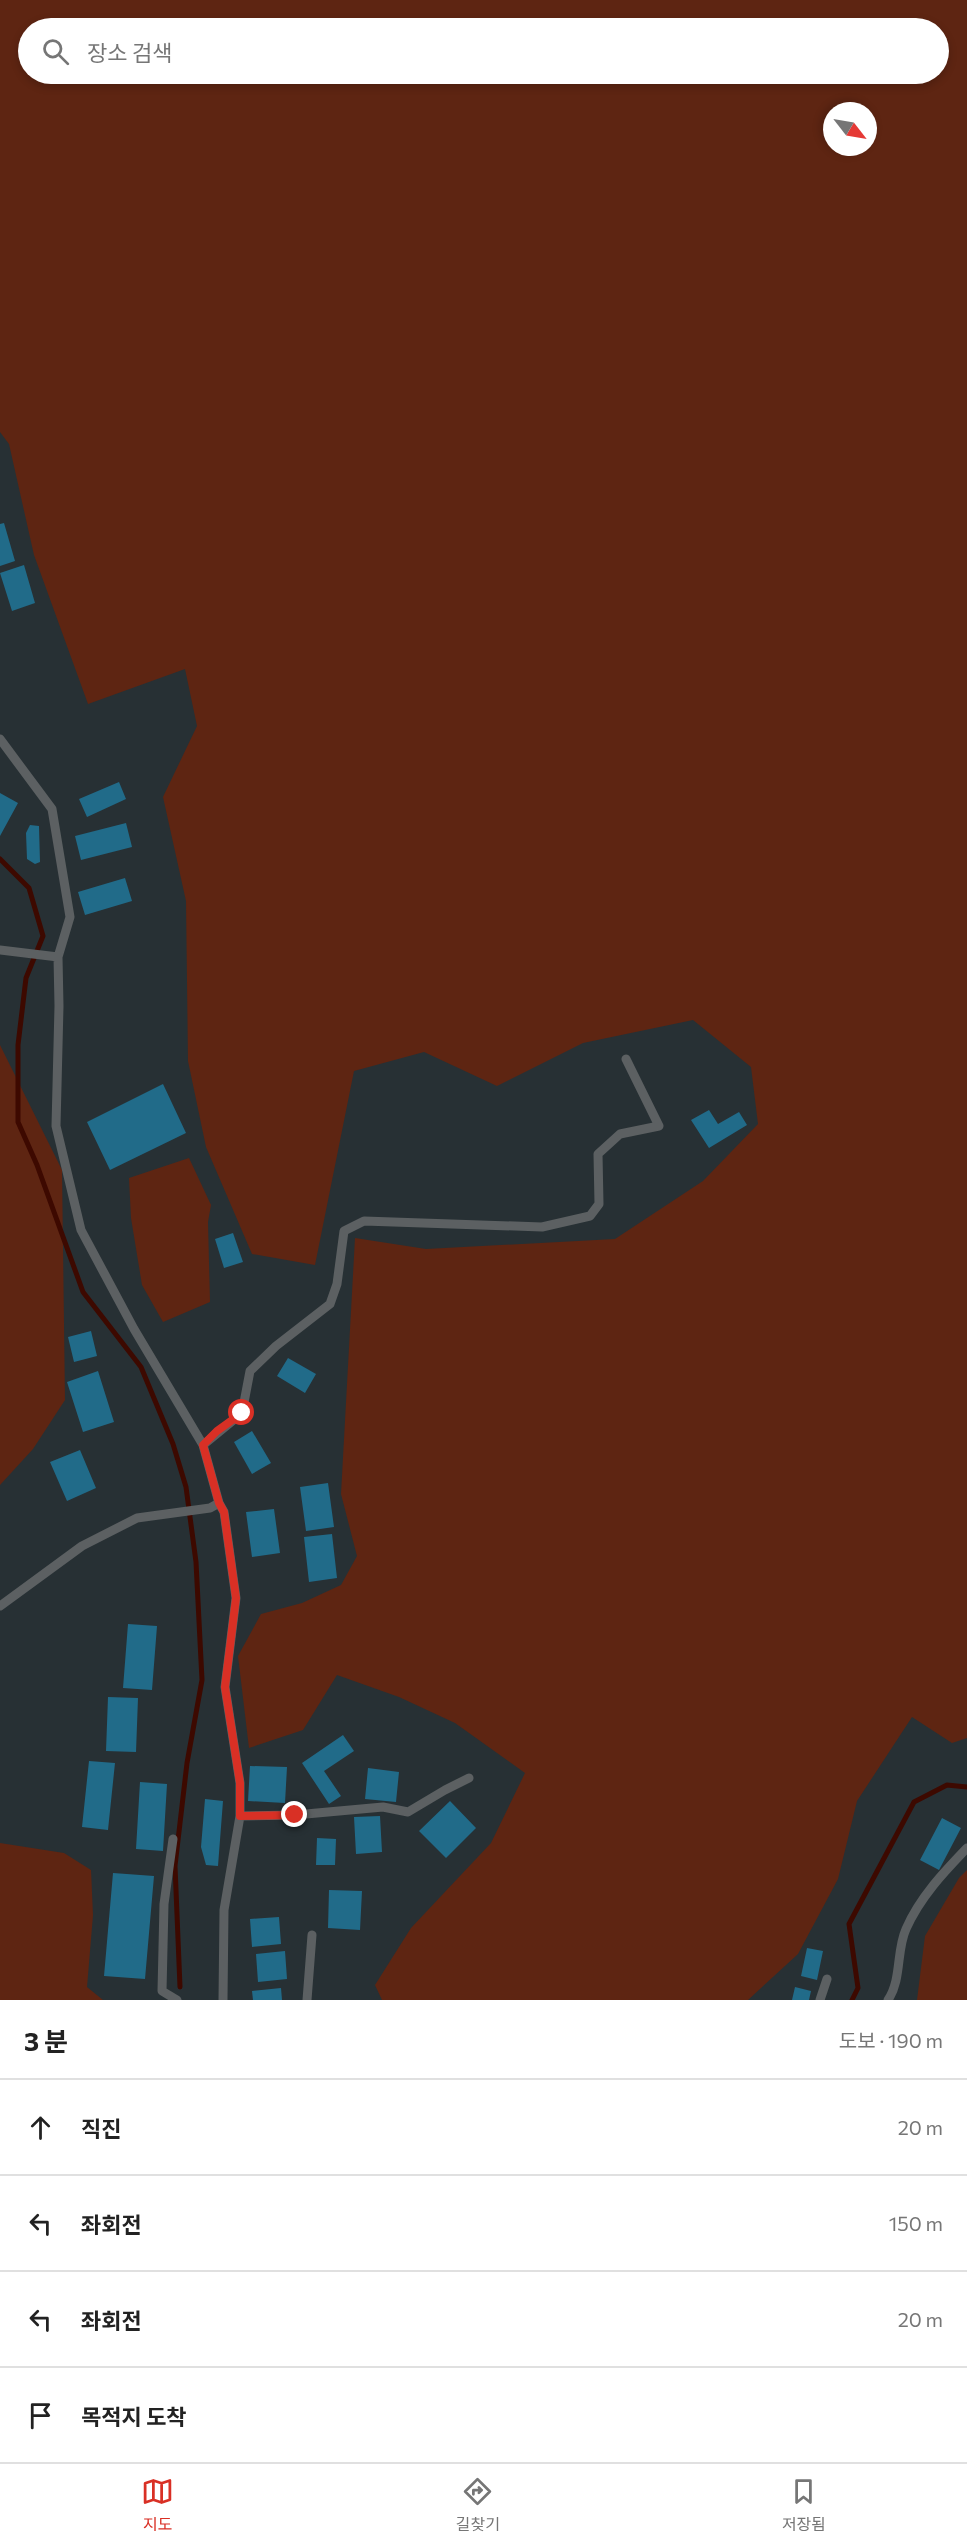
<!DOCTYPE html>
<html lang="ko">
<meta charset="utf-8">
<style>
body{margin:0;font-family:Commissioner,"Noto Sans KR",sans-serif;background:#f2f2f2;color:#222}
.compass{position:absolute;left:823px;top:102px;width:54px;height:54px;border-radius:50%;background:#fff;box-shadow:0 3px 9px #0003;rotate:121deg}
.stop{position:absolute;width:18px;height:18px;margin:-14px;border:4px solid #d93025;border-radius:50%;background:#fff}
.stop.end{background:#d93025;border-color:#fff;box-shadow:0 2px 6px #0008}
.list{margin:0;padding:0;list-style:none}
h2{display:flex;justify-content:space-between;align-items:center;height:78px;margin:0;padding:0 24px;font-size:26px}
h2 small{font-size:20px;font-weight:400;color:#767676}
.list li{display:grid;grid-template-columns:39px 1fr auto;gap:18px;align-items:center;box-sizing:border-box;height:96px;padding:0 24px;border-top:2px solid #e0e0e0}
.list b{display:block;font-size:22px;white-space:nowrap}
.list em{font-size:20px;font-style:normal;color:#767676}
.icon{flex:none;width:33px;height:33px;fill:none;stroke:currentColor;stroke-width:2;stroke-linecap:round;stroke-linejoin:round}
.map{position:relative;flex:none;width:967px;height:2000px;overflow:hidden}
.search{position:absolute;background:#fff;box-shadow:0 3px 9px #0003;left:18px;right:18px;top:18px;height:66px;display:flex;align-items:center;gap:15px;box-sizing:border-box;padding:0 21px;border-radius:33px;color:#767676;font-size:22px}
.sheet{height:462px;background:#fff}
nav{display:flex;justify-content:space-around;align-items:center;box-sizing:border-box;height:84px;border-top:2px solid #e0e0e0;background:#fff;font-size:16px;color:#767676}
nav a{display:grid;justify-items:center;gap:3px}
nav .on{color:#d93025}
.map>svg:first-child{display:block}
.green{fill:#5e2512;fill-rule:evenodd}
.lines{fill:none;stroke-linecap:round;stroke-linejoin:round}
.stream{stroke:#3d0900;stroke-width:5}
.building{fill:#216b89}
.lane{stroke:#5c6062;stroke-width:9}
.route{stroke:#d93025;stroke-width:8}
</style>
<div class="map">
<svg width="967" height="2000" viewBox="0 0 967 2000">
<rect width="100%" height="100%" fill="#273034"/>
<path class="green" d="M0 0H967V1738L952 1743 912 1717 857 1801 838 1879 798 1954 748 2000H382L375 1985 411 1928 491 1843 525 1773 455 1723 399 1697 337 1675 303 1730 249 1748 238 1656 261 1614 302 1603 341 1585 357 1556 341 1494 355 1238 426 1249 615 1239 703 1181 758 1124 751 1067 693 1020 583 1043 497 1086 424 1052 354 1071 315 1265 252 1254 206 1147 188 1061 186 901 163 797 197 726 185 669 88 704 34 555 9 444 0 432ZM938 28V74H28V28ZM832 111H868V147H832Z
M0 1045 62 1170 65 1400 33 1449 0 1485Z
M189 1158 211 1205 208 1222 210 1302 163 1322 142 1285 131 1218 129 1178Z
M0 1843 64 1853 91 1870 93 1915 87 1987 103 2000H0Z
M967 1870V2000H917L925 1936 959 1878Z"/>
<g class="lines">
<path class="stream" d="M0 859 29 888 43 936 26 978 18 1045V1122L37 1165 83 1292 141 1367 173 1444 186 1487 196 1562 202 1680 187 1763 175 1866 180 1987
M852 2000 858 1988 849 1924 914 1802 947 1785 967 1787"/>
</g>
<path class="building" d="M4 523 15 561 0 566V524Z
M24 565 35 603 12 611 0 573Z
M119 782 126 799 87 817 79 799Z
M0 793 18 803 0 836Z
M126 823 132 847 81 860 75 836Z
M30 825 39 826 40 862 35 864 27 859 26 833Z
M125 878 132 901 85 915 78 892Z
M163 1084 186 1133 110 1170 87 1122Z
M709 1110 718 1124 739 1112 747 1125 709 1148 691 1120Z
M233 1233 243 1262 224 1268 215 1239Z
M91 1331 97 1356 74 1362 68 1337Z
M288 1358 316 1374 305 1393 277 1376Z
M98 1371 114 1422 83 1432 67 1382Z
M252 1431 271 1463 252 1474 234 1442Z
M80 1450 96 1488 67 1501 50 1462Z
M328 1483 334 1527 306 1531 300 1487Z
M274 1509 280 1553 252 1557 246 1512Z
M332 1534 337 1578 309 1582 304 1537Z
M128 1624 157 1626 152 1690 123 1688Z
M108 1697 138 1698 136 1752 106 1751Z
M343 1735 354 1751 324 1771 341 1796 329 1804 302 1763Z
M89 1761 115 1763 108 1830 82 1827Z
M250 1766 287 1767 285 1803 248 1801Z
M368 1768 399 1772 396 1802 365 1799Z
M140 1782 167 1784 163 1851 136 1849Z
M205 1799 223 1801 218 1866 206 1865 201 1847Z
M450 1801 476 1828 446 1858 419 1831Z
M380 1816 382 1852 356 1854 354 1817Z
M942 1818 961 1828 939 1870 920 1860Z
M317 1838 336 1839 335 1865H316Z
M113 1873 154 1876 145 1979 104 1976Z
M329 1890 362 1891 360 1930 328 1928Z
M279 1917 281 1944 252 1947 250 1919Z
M807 1948 823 1951 817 1980 801 1976Z
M285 1951 287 1979 258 1982 256 1954Z
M795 1987 811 1991 809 2000H792Z
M281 1988 282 2000H253L252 1991Z"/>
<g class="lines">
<path class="lane" d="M0 739 52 809 70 917 58 957 59 1006 56 1126 81 1230 134 1329 203 1445 219 1503 224 1512 236 1598 225 1687 240 1783V1816L224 1910 223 2000
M0 950 58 957
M203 1445 242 1413 250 1371 276 1346 330 1304 337 1284 344 1231 364 1221 542 1227 590 1216 599 1204 598 1154 620 1134 659 1126 626 1059
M0 1606 82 1546 137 1518 210 1508 219 1503
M240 1816 295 1815 383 1807 408 1812 445 1790 469 1778
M173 1839 164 1904 162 1991 177 2000
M307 2000 312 1935
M820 2000 827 1979
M888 2000C902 1979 896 1951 906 1929 920 1897 944 1872 967 1848"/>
</g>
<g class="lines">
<path class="route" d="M242 1413 217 1431 203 1445 219 1503 224 1512 236 1598 225 1687 240 1783V1816L295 1815"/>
</g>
</svg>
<svg class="compass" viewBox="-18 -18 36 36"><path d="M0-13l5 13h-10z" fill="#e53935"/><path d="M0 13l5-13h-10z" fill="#767676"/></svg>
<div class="stop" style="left:242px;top:1413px"></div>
<div class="stop end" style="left:295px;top:1815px"></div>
<div class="search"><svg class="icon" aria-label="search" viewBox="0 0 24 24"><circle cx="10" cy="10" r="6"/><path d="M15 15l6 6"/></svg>장소 검색</div>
</div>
<section class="sheet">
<h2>3 분<small>도보 · 190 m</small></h2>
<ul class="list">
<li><svg class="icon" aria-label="ahead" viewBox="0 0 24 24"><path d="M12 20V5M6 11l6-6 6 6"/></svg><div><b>직진</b></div><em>20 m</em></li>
<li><svg class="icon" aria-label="left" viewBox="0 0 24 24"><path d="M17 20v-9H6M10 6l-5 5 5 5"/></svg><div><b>좌회전</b></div><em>150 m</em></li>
<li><svg class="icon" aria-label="left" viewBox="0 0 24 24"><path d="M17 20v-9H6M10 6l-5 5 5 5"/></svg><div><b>좌회전</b></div><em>20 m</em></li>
<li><svg class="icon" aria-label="arrive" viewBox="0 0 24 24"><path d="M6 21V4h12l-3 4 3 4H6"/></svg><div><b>목적지 도착</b></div></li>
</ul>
</section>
<nav>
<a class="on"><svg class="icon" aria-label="map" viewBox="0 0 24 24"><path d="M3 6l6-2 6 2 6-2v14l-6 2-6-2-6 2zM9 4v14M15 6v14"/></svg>지도</a>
<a><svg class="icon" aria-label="directions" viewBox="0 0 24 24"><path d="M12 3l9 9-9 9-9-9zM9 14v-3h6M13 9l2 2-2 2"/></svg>길찾기</a>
<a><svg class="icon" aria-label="saved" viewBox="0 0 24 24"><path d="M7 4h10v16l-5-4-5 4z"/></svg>저장됨</a>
</nav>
